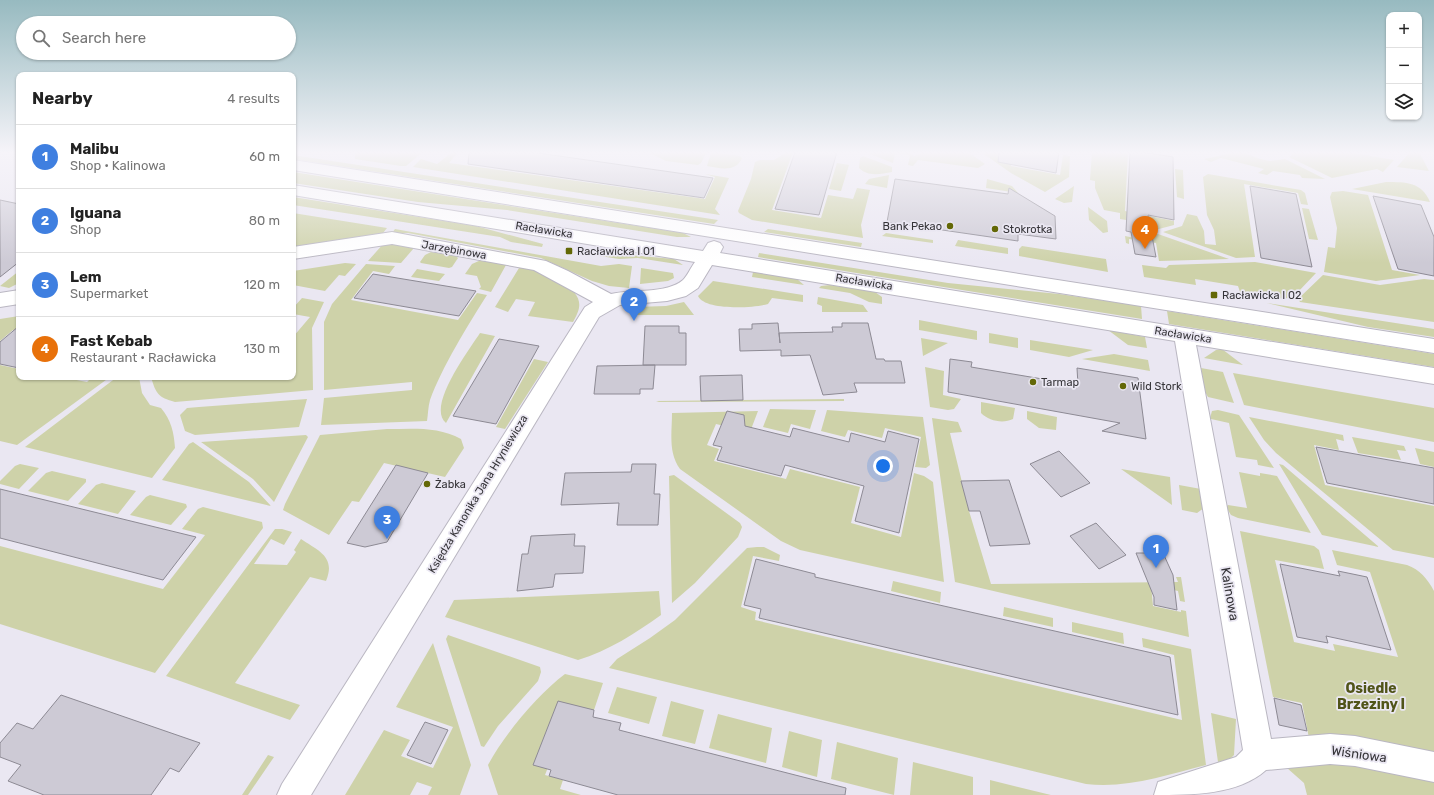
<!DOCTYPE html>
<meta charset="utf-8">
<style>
body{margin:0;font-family:Rubik,sans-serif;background:#f6f6f6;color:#222}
.controls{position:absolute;right:12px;top:12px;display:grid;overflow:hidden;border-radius:8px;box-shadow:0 1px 3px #0004}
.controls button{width:36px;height:36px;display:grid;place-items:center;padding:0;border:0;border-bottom:1px solid #e0e0e0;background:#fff;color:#222;font:20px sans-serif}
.you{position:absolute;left:883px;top:466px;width:14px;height:14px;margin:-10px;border:3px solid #fff;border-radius:50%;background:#1a73e8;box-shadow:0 0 0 6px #1a73e833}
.badge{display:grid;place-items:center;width:26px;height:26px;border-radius:50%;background:#0b8043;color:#fff;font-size:13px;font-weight:700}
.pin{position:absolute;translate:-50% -33px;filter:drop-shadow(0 1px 2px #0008)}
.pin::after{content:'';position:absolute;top:21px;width:14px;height:12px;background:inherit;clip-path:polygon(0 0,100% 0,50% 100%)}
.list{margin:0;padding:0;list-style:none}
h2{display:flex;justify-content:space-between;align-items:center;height:52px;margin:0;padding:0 16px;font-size:17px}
h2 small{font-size:13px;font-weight:400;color:#767676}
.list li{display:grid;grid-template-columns:26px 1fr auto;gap:12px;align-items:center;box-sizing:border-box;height:64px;padding:0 16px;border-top:1px solid #e0e0e0}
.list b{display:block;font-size:15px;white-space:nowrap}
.list p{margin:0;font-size:13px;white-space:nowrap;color:#767676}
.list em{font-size:13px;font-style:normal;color:#767676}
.icon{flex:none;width:22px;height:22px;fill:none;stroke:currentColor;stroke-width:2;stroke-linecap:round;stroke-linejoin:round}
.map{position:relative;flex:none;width:1434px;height:795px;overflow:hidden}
.search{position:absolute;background:#fff;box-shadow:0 1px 3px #0004;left:16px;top:16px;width:280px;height:44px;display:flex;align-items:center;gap:10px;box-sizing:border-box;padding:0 14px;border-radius:22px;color:#767676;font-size:15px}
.panel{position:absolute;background:#fff;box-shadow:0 1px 3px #0004;left:16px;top:72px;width:280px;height:308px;border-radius:8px}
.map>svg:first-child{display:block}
.green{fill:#ced2a9}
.building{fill:#cdcad5;stroke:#8d8a94}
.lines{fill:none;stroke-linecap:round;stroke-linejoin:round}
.minor-casing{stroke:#bab7c2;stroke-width:2}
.minor{fill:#fff;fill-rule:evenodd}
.poi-dot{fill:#636806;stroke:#eae7f2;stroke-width:1.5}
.labels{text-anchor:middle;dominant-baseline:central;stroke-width:3.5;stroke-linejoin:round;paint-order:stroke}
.poi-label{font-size:11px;fill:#353438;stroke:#eae7f2;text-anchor:start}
.street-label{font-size:11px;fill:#353438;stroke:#eae7f2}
.near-street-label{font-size:13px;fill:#353438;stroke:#eae7f2}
.near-neighbourhood-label{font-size:14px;font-weight:bold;fill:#505419;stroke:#eae7f2}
</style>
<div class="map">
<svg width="1434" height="795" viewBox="0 0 1434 795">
<rect width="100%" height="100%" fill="#eae7f2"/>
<path class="green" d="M355 152H423L406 166H401L355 159Z
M447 152H458L449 163 705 199 715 177 705 174 729 178 715 209 720 215 413 167 421 159 437 164 451 153Z
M648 152H705L706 153 701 163 698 165 666 161Z
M711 152 740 156 742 158C736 173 719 168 707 166Z
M787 152H793L772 210 821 218 828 195 853 199 857 188 870 190 861 225 863 238 752 220 739 213 738 211 751 179 755 162 760 160H774Z
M865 152H908L914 156 925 152H968L985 164 978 168 918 160 913 166 908 165 910 155 895 153 893 163Z
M981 152H1013L1011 166 1060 175 1063 155 1070 156 1069 177 1045 192 1011 173Z
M1092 152H1128L1125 211 1174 221V225L1140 234 1139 222 1120 219V213L1104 210 1095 188V181L1090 180Z
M1236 152H1243L1257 158 1269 161 1285 159 1325 179 1302 178 1300 175 1273 171 1267 175 1258 173 1264 169 1221 158 1211 162 1204 159Z
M1291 152H1348L1394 160 1383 172 1377 169 1332 178 1289 157 1292 155Z
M1410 152H1419L1429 171 1397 167Z
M293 155 718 220 714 224 293 159Z
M863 156 892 167V172C880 174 868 177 859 168L860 158Z
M837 163 849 165 841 191 829 189Z
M1175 169 1183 170 1184 199 1177 197Z
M293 172 683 233 691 237H677L507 210 418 202 293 183Z
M1208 174 1301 190 1305 193 1308 205 1301 204 1298 193 1244 184 1255 257 1236 258 1163 232 1182 226 1187 214 1197 216 1204 231 1205 244 1216 245 1214 230 1207 215 1203 177Z
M889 175 887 188 865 184 869 179Z
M987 179 1012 186 1018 193 986 188Z
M1386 182C1406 182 1422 182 1430 202L1352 189Z
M1074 186 1072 202 1064 203 1055 199Z
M1343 191 1368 195 1392 270 1420 275 1376 281 1324 272 1328 247 1335 248 1337 228 1330 197 1332 192Z
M293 197 476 226 543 244 542 247 511 242 500 237 293 205Z
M1088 207 1107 221 1108 232 1103 233 1089 220Z
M1302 208 1309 209 1318 240 1309 239Z
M293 213 387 228 383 233 293 247Z
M395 229 601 266 619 264 632 266 629 288 609 286 592 281 541 258 408 233H392Z
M768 229 862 243 861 247 764 232Z
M886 233 933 240V243L882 236Z
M1158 234 1229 259 1159 261 1156 243 1129 239V244L1126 243 1125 236 1140 239Z
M958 240 1008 248V254L955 246Z
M384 243 414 248 401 263 368 261Z
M1022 246 1106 259 1108 272 1019 256V249Z
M431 252 456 256 458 258 452 267 449 268 421 263 420 262 425 255Z
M596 252 674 259 683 265 638 258 619 259 594 255Z
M759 253 948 283 1059 294 1141 306 1142 319 758 257Z
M481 260 506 265 491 292 479 289 481 287 477 276 465 274 472 264Z
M1255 262 1316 273 1298 292 1285 299 1240 292 1238 286 1195 279 1196 285 1144 277 1142 265 1166 268 1169 265Z
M345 263 356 264 345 276 339 275 325 291 293 285V271Z
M366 264 395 266 389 274 373 271 351 300 458 320 477 293 487 295C468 325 442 367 430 400 428 407 428 415 427 421L321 425 324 398 412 390V382L324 390V322L332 304Z
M523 267 539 272 574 292C583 303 579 311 573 322L528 316 535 302 516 299 508 312 495 307 519 268Z
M641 268 673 273 674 278 668 281 640 284Z
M417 269 445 274 439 281 411 277Z
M19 271V283L9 288 0 286Z
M753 272 797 279 804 285 752 277Z
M1323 275 1380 285 1424 279 1434 280V322L1300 302 1298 299Z
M713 281 803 295V302L772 298 768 304C754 308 705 311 698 296Z
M830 285 875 292 882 297V304L869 302 850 293 819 288 821 286Z
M818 297 863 305 868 312H822V306L817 304Z
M302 298 324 302 312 328 313 390 175 402C158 397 156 394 151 377H293V337L310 317 293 314V308Z
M684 302 694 315H635V307L666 306Z
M1267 303 1434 329V337L1368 327Z
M1167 311 1434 354V367L1169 324Z
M19 316V331L13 330 0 341V319Z
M919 320 977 331V340L919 330Z
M1108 330 1145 337 1147 348 1128 345Z
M480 333 495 336 446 423C426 407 469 350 480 333Z
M989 333 1018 338V348L989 343Z
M921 338 948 343 923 356Z
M1030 340 1093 350 1069 357 1030 350Z
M1222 349 1243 365 1204 358 1216 350Z
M1114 354 1148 360 1150 371 1082 359Z
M534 359 548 362 505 429 496 427Z
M0 365 19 369V377H61L87 382 92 377H110L17 445 0 441Z
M925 367 944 371 943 395 961 399 954 409 948 410 930 407Z
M1201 368 1223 372 1234 403 1208 397 1205 392Z
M1233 373 1434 408V442L1244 405Z
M117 377H139L142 393 150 405 161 408C171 420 174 432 175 448L152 478 25 447Z
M307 399 299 427 195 435 185 431 180 415 187 408 199 407Z
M844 399V401L659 402 656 401Z
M981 402 1015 408 1013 419C1003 424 989 421 981 413Z
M770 409 816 410 810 429 791 424 788 433 763 427Z
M827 410 923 417 930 465 926 468 915 467 921 437 885 428 882 438 848 430 845 437 821 431Z
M1218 410 1239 415 1274 468 1258 465 1257 460 1236 457 1229 423 1211 419 1210 418 1212 411Z
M758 411 750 432 716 424 707 445 719 449 714 461 786 479 790 469 860 487 851 523 901 537 914 473 924 476 933 482 944 582 800 550 781 541 680 469C668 452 672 433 672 413Z
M1027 411 1057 417 1056 430 1039 428 1027 419Z
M1249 417 1343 435 1344 441 1336 439 1339 450 1314 445 1325 485 1434 506V558L1393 550 1276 453 1264 440Z
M932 418 958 422 962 432 950 433 969 511 991 584 1178 582 1176 577H1181L1185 602 1180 601 1178 591 1151 585 1153 606 1181 612V610L1186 611 1189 637 955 582Z
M387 429C412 429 438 426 461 439L464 448 445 477 384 463 359 502 352 501 329 535 283 510 285 504 320 435Z
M306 435 308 437 274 502 253 479 201 442Z
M1352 437 1404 446 1406 451 1397 450 1401 460 1358 453Z
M193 442 249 482 271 506 162 480 189 444Z
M1415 448 1434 452V467L1420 464Z
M20 464 39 468 19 489 0 484V481L15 466Z
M1279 464 1283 465 1379 547 1322 535Z
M1121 469 1170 477 1172 505Z
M52 471 86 479V482L68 501 28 491 46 473Z
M1239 472 1260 476V473L1277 476 1311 533 1238 518 1231 515 1226 507 1228 505 1247 508Z
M674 475 740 523 742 527 738 537 695 583 672 603 669 476Z
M102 483 136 491 118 514 78 504 96 485Z
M1179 485 1201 489 1204 508 1197 513 1182 510Z
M150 495 186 504 187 507 171 525 130 515 146 497Z
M203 507 262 522 263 528 155 673 0 624V546L163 589 205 535 182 529 198 509Z
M275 529H282L292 532 284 545 271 539 254 564 287 565 296 552 294 550 301 539C319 551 336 557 326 581L310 577 235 683 300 705 290 720 166 676Z
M1240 531 1314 546 1319 550 1324 569 1275 560 1294 642 1335 651 1333 644 1398 657 1370 572 1337 565 1332 550 1407 565C1420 570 1427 578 1434 591V759L1309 738 1302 703 1273 697Z
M757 547H764L780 555 779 561 753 556 741 607 756 612 755 620 1182 720 1174 655 1143 647 1142 638 1191 649 1206 765C1167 775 1126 789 1086 784L609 668 617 659 650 638 675 620 747 548Z
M893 581 941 592 940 603 891 591Z
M659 591 661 615C636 633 608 651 578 660L445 617 454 600Z
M1004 607 1053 618V627L1003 616Z
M1072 622 1123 633 1124 644 1072 632Z
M448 635 540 667 541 672 538 681 498 726 484 747 481 746 446 639Z
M433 643 471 765 460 795H428L432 787 417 782 410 795H345L384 730 410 740 401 756 433 768 453 727 396 707Z
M565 674 603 683 594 710 572 705 545 775 563 780 560 789 581 795H498L488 765C504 735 538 694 565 674Z
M617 687 657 697 649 724 608 713Z
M671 701 704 710 695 744 662 736Z
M1211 713 1236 719 1234 755 1229 760 1218 762Z
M718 714 772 728 766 763 709 748Z
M789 731 822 740 817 777 782 767Z
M837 742 898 758 894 795 831 779Z
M268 755 274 757 248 795H242Z
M1328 759 1434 778V795H1307L1304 783 1287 768Z
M913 762 973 777V795H910Z
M990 780 1051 795H990Z"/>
<path class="building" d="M469 152H531L713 178 704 198 468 164Z
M795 152H837L819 215 775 209Z
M999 152H1059L1056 173 998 162Z
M1130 152H1143L1173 157 1174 220 1148 215 1156 257 1135 254 1131 232 1126 231Z
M895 179 1008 194 1009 188 1055 216 1056 239 1018 234V241L887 222Z
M1250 186 1296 194 1312 267 1261 258Z
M1373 196 1421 205 1434 237V276L1398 269Z
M0 200 19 204V262L0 277Z
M373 274 476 291 459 316 354 298Z
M778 323 780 343 779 333 833 332 832 327H842V323H868L876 359H884L885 361H901L905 383H854L857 392 823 395 810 355 781 356V350L740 351 739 329H752V324Z
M19 326V368L0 364V342Z
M645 326H679V333H686V365H643Z
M499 339 539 346 496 424 453 416Z
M950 359 972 362 971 367 1078 385 1077 368 1138 378 1146 439 1102 431 1120 423 948 392Z
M655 365 653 389H640V394H594L597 366Z
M742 375 743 400 701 401 700 376Z
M727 411 744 415 745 426 790 437 793 428 849 442 851 433 885 442 888 431 919 439 899 533 855 521 864 486 785 465 781 476 717 460 722 447 713 445Z
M1316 447 1434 468V504L1327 483Z
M1059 451 1090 483 1061 497 1030 464Z
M632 464H656L654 494H660L658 525H617L619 503 561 505 565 473 631 472Z
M396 465 428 473 387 542 365 547 347 543Z
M1009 480 1030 544 990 546 980 511H969L961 481Z
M0 489 196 537 163 580 0 538Z
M1096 523 1126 555 1099 569 1070 536Z
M575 534 574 546H585L583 573 555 574 553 587 517 591 522 554H528L531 536Z
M1136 553H1163L1173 575 1177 610 1154 605V597Z
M756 559 815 574V577L1170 657 1178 715 759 618 761 609 744 605Z
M1280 564 1340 576 1338 571 1367 577 1391 650 1326 636 1328 643 1297 637Z
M61 695 200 743 179 772 170 768 151 795H44L8 781 21 765 0 757V743L17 723 33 729Z
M1274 698 1301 705 1307 731 1279 725Z
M558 701 594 710 593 717 621 723 619 730 846 788 845 795H618L549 776 551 770 533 765Z
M425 722 448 730 431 764 407 755Z"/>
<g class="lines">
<g class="minor-casing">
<path id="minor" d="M293 160 1434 339V353L293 170Z
M293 185 703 251 708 243 714 241 720 243 723 247 720 253 1434 368V384L1196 345 1271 739 1330 734 1355 736 1434 752V782L1355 766 1330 764 1266 770C1238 795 1192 795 1154 795L1158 782 1236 757 1243 750 1175 341 712 265 698 288 686 296 667 301 620 305 599 317 311 795H277L282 784 585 307 593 302 534 270 392 244 293 259V247L392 232 546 261 568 271 611 294C631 289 667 294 683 280 688 275 691 267 695 262L293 195Z
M19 290V304L0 307V293Z"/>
</g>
<use href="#minor" class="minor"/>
</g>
<linearGradient id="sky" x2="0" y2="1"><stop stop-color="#97bac0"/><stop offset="0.58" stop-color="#f6f4f9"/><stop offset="1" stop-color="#f6f4f9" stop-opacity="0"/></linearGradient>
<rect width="1434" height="263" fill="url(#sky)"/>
<g class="poi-dot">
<circle cx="950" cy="226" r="4"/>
<circle cx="995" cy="229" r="4"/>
<rect x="565" y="247" width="8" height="8" rx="2"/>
<rect x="1210" y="291" width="8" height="8" rx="2"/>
<circle cx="1033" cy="382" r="4"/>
<circle cx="1123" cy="386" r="4"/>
<circle cx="427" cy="484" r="4"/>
</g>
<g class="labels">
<g class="poi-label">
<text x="942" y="226" text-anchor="end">Bank Pekao</text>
<text x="1003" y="229">Stokrotka</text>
<text x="577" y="251">Racławicka I 01</text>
<text x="1222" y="295">Racławicka I 02</text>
<text x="1041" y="382">Tarmap</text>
<text x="1131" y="386">Wild Stork</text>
<text x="435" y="484">Żabka</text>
</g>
<g class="street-label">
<text transform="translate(544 230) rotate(9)">Racławicka</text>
<text transform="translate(454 250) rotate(10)">Jarzębinowa</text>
<text transform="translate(864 282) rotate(9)">Racławicka</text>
<text transform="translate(1183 335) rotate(9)">Racławicka</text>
<text transform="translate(478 494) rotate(-59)">Księdza Kanonika Jana Hryniewicza</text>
</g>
<g class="near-street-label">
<text transform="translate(1230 594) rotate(80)">Kalinowa</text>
<text transform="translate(1359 754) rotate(8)">Wiśniowa</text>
</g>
<g class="near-neighbourhood-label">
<text x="1371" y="688">Osiedle<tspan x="1371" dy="16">Brzeziny I</tspan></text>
</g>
</g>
</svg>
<div class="controls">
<button>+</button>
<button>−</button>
<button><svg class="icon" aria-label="layers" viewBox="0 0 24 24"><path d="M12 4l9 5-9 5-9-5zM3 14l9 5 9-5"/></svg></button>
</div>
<div class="you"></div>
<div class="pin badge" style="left:1156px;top:568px;background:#3f7fe0">1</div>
<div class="pin badge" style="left:634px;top:321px;background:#3f7fe0">2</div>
<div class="pin badge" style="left:387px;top:539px;background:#3f7fe0">3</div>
<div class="pin badge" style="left:1145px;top:249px;background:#e8710a">4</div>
<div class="search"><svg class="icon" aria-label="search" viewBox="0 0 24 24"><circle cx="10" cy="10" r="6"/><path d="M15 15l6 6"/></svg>Search here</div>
<section class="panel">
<h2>Nearby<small>4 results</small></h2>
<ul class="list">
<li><span class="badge" style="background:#3f7fe0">1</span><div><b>Malibu</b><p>Shop · Kalinowa</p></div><em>60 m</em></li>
<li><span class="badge" style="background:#3f7fe0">2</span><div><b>Iguana</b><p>Shop</p></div><em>80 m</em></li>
<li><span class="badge" style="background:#3f7fe0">3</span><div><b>Lem</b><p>Supermarket</p></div><em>120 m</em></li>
<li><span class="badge" style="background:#e8710a">4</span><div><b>Fast Kebab</b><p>Restaurant · Racławicka</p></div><em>130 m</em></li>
</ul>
</section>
</div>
